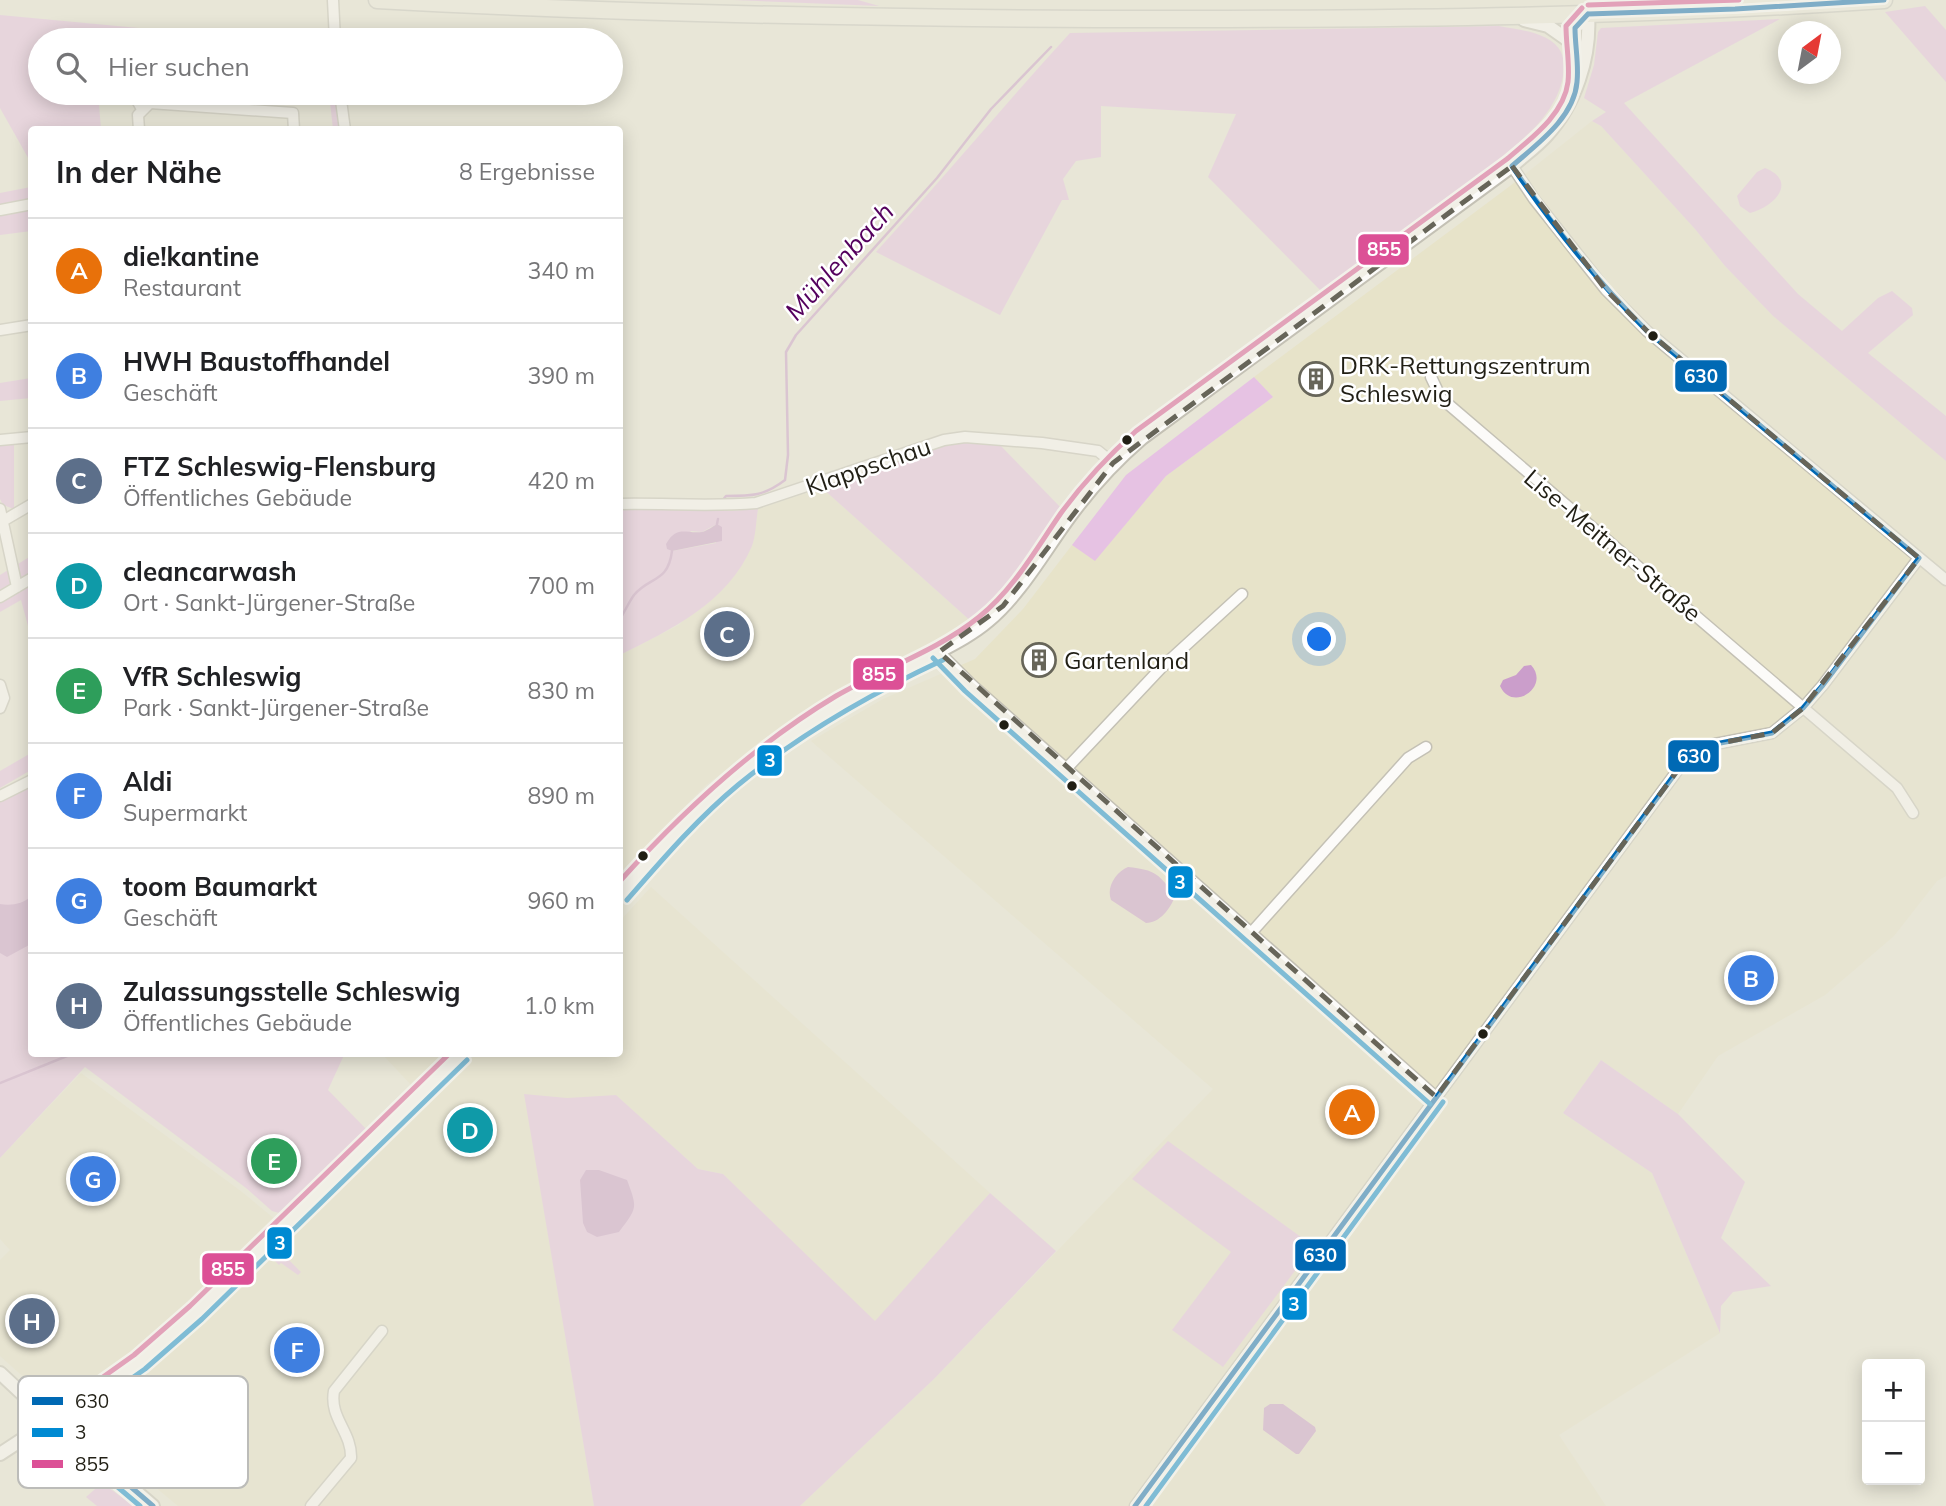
<!DOCTYPE html>
<html lang="de">
<meta charset="utf-8">
<style>
body{margin:0;font-family:Mulish,sans-serif;background:#f2f2f2;color:#202124}
.controls{position:absolute;right:21px;bottom:21px;display:grid;overflow:hidden;border-radius:7px;box-shadow:0 4px 18px #0003}
.controls button{width:63px;height:63px;display:grid;place-items:center;padding:0;border:0;border-bottom:2px solid #e0e0e0;background:#fff;color:#202124;font:35px sans-serif}
.compass{position:absolute;left:1778px;top:21px;width:63px;height:63px;border-radius:50%;background:#fff;box-shadow:0 4px 18px #0003;rotate:32deg}
.you{position:absolute;left:1320px;top:640px;width:24px;height:24px;margin:-18px;border:5px solid #fff;border-radius:50%;background:#1a73e8;box-shadow:0 0 0 10px #1a73e833}
.badge{display:grid;place-items:center;width:46px;height:46px;border-radius:50%;background:#676559;color:#fff;font-size:23px;font-weight:700}
.pin{position:absolute;translate:-50% -50%;border:4px solid #fff;box-shadow:0 2px 7px #0006}
.list{margin:0;padding:0;list-style:none}
h2{display:flex;justify-content:space-between;align-items:center;height:91px;margin:0;padding:0 28px;font-size:30px}
h2 small{font-size:23px;font-weight:400;color:#757577}
.list li{display:grid;grid-template-columns:46px 1fr auto;gap:21px;align-items:center;box-sizing:border-box;height:105px;padding:0 28px;border-top:2px solid #e0e0e0}
.list b{display:block;font-size:26px;white-space:nowrap}
.list p{margin:0;font-size:23px;white-space:nowrap;color:#757577}
.list em{font-size:23px;font-style:normal;color:#757577}
.icon{flex:none;width:38px;height:38px;fill:none;stroke:currentColor;stroke-width:2;stroke-linecap:round;stroke-linejoin:round}
.map{position:relative;flex:none;width:1946px;height:1506px;overflow:hidden}
.search{position:absolute;background:#fff;box-shadow:0 4px 18px #0003;left:28px;top:28px;width:595px;height:77px;display:flex;align-items:center;gap:18px;box-sizing:border-box;padding:0 24px;border-radius:38px;color:#757577;font-size:26px}
.panel{position:absolute;background:#fff;box-shadow:0 4px 18px #0003;left:28px;top:126px;width:595px;height:931px;border-radius:7px}
.map>svg:first-child{display:block}
.built{fill:#e7e3c9}
.green{fill:#e6c2e3;fill-rule:evenodd}
.water{fill:#cb9ecb}
.lines{fill:none;stroke-linecap:round;stroke-linejoin:round}
.stream{stroke:#cb9ecb;stroke-width:2.5}
.minor-casing{stroke:#c4c1b5;stroke-width:13}
.tertiary-casing{stroke:#c4c1b5;stroke-width:16}
.primary-casing{stroke:#c6c5bd;stroke-width:19}
.minor{stroke:#fcfbf9;stroke-width:10}
.tertiary{stroke:#fcfbf9;stroke-width:12}
.primary{stroke:#edeadd;stroke-width:16}
.bus-1-casing{stroke:#fff;stroke-width:10}
.bus-2-casing{stroke:#fff;stroke-width:10}
.bus-3-casing{stroke:#fff;stroke-width:10}
.bus-1{stroke:#0069b4;stroke-width:5}
.bus-2{stroke:#008ad2;stroke-width:5}
.bus-3{stroke:#dc5096;stroke-width:5}
.marked{fill:none;stroke:#676559;stroke-width:5;stroke-dasharray:14 9;stroke-linejoin:round}
.bus-dot{fill:#211f15;stroke:#fff;stroke-width:2.5}
.labels{text-anchor:middle;dominant-baseline:central;stroke-width:5;stroke-linejoin:round;paint-order:stroke}
.poi-label{font-size:24px;fill:#211f15;stroke:#fff;text-anchor:start}
.street-label{font-size:24px;fill:#211f15;stroke:#fff}
.water-label{font-size:26px;font-style:italic;fill:#54005d;stroke:#fff}
.key{fill:#fff;stroke:#bcbcb9;stroke-width:2}
.key-label{font-size:19px;fill:#211f15}
.line-badge{stroke:#fff;stroke-width:2.5}
.badge-label{font-size:19px;text-anchor:middle;font-weight:bold;fill:#fff}
</style>
<div class="map">
<svg width="1946" height="1506" viewBox="0 0 1946 1506">
<rect width="100%" height="100%" fill="#e8e6d7"/>
<path class="built" d="M1592 121 1601 126 1695 229 1725 266 1773 316 1946 461V876L1937 881 1894 936 1825 995 1718 1056 1678 1114 1601 1060 1563 1113 1652 1173 1720 1333 1559 1435 1606 1506H800L935 1378 1213 1089 811 741 883 699 975 659 1023 609 1072 545 1095 560 1166 476 1273 397 1254 377 1510 186Z
M822 488 974 624 939 647 859 683 782 729 706 785 620 873V655L679 625 752 546 758 509Z
M651 887 990 1193 875 1322 723 1174 698 1169 618 1097 535 1156 594 1506H178L94 1436 85 1422 88 1412 75 1391 58 1385 38 1386 19 1373 0 1356V1260L10 1250 0 1239V1158L81 1073 242 1192 293 1234 476 1054H620V921Z
M382 1054H449L413 1087Z"/>
<path class="green" d="M733 0H858L879 6Z
M1925 6 1946 30V82L1885 12Z
M0 15 266 40H40V93H98L101 129 32 130 31 163 0 108Z
M1780 19 1624 103 1798 294 1842 331 1878 298 1892 291 1912 308 1913 315 1868 353 1946 416V461L1773 316 1725 266 1695 229 1601 126 1592 121 1606 112 1584 98 1594 65 1598 32 1601 28Z
M1499 26C1519 30 1551 32 1561 52 1568 67 1561 90 1553 103 1538 130 1512 148 1489 167 1436 212 1380 252 1323 293L1208 177 1236 114 1101 106V157L1076 161 1063 179 1069 200H1062L1000 315 876 252C942 180 1004 105 1070 33Z
M329 93H336L341 129H333Z
M1765 168C1798 181 1775 207 1750 213L1740 206 1737 196 1757 172Z
M31 187V231L0 235V193Z
M1254 377 1273 397 1166 476 1095 561 1072 545 1126 475Z
M31 378V398L0 401V383Z
M967 441 998 443 1064 511 1010 587 974 624 822 488 943 446Z
M5 443H14V509L3 505 0 499V445Z
M682 509 730 511 758 509C756 521 756 535 752 546 728 603 670 630 620 655V510ZM715 525 716 543 672 551 691 531 702 532Z
M31 556V637L21 600 0 612V575Z
M31 753V770L0 788V771Z
M31 786 32 1054H382L344 1055 328 1090 370 1133 283 1214 272 1211 246 1188 85 1067 0 1158V802Z
M1601 1060 1678 1114 1745 1182 1721 1238 1771 1286 1733 1292 1721 1306 1720 1333 1652 1173 1563 1113Z
M524 1094 567 1098 616 1095 698 1169 723 1174 875 1321 990 1193 1056 1251 935 1378 800 1506H594Z
M1168 1141 1301 1237 1308 1244 1309 1252 1223 1367 1172 1330 1231 1252 1132 1179Z
M276 1255 289 1260 301 1272 298 1275 281 1263 279 1265 272 1258Z
M102 1483 134 1506H97L86 1497Z"/>
<path class="water" d="M717 524 722 527V541L672 551 667 549 666 544C677 525 685 534 702 532 707 531 713 526 717 524Z
M1531 665C1551 687 1512 713 1500 686L1503 680 1516 675 1524 666Z
M1128 867C1156 870 1159 874 1175 896 1171 908 1160 923 1146 923L1111 900C1106 887 1116 872 1128 867Z
M31 896V944L7 957 0 953V904C11 906 23 904 31 896Z
M586 1170H599L627 1180C638 1209 637 1208 619 1232L597 1237 587 1232 583 1223 580 1180Z
M1270 1404H1283L1315 1427 1316 1431 1299 1454H1296L1263 1430 1264 1408Z"/>
<g class="lines">
<path class="stream" d="M722 501 726 496C752 496 764 496 785 480L788 455 786 352 796 335 937 178 991 109 1051 47
M717 524 718 519
M620 619C625 611 629 602 634 595 650 576 668 583 672 551
M0 1083 72 1054"/>
<g class="minor-casing">
<path id="minor" d="M333 0 335 40
M137 93 138 102 142 109
M340 93 345 130
M139 130 138 115 150 103 293 113 294 130
M1512 166 1534 199 1606 290 1647 331 1946 580
M0 210 32 204
M0 330 32 325
M1431 377 1441 398 1897 788 1913 813
M0 440 32 437
M620 504C665 503 711 507 756 503L944 440 965 437 1042 443 1098 451 1113 463
M0 509 17 587
M3 521 32 504
M0 597 32 578
M939 652 971 684 1436 1097
M0 685 4 698 0 708
M1066 769 1161 668 1242 594
M0 796 32 780
M1251 933 1408 758 1426 747
M311 1506 351 1458C352 1432 329 1418 334 1391L382 1331
M1135 1506 1683 763 1710 745 1772 733 1803 708 1823 685 1919 558"/>
</g>
<g class="tertiary-casing">
<path id="tertiary" d="M1524 20 1548 26 1575 45
M1576 75 1575 28 1588 14
M620 894C685 820 755 755 840 704 868 688 896 673 925 659 947 647 969 637 988 621 1022 592 1044 551 1070 516 1092 486 1114 462 1142 438L1512 166C1523 156 1536 147 1546 136 1575 105 1591 57 1588 14
M0 1373 31 1402
M25 1419a28 28 0 1 1 56 0a28 28 0 1 1-56 0Z
M77 1406C136 1370 184 1325 233 1278 310 1204 383 1127 461 1054
M74 1438 153 1506
M0 1454 29 1435"/>
</g>
<g class="primary-casing">
<path id="primary" d="M377 0C645 15 912 19 1180 19 1414 19 1650 16 1884 0"/>
</g>
<use href="#minor" class="minor"/>
<use href="#tertiary" class="tertiary"/>
<use href="#primary" class="primary"/>
<g class="bus-1-casing">
<path id="bus-1" d="M1588 14 1735 9 1884 0
M1512 166C1552 225 1597 281 1647 331L1919 558
M1512 166C1537 144 1574 118 1577 82 1579 64 1575 46 1575 28L1588 14
M25 1419a28 28 0 1 1 56 0a28 28 0 1 1-56 0Z
M74 1438 153 1506
M1135 1506 1683 763 1710 745 1772 733 1803 708 1823 685 1919 558"/>
</g>
<g class="bus-2-casing">
<path id="bus-2" d="M933 658 965 691 1430 1104
M627 900C662 860 697 819 738 785 800 734 870 694 943 660
M82 1413 145 1369 202 1319 467 1060
M70 1430C15 1461 34 1370 70 1412
M68 1445 140 1506
M1146 1506 1443 1102"/>
</g>
<g class="bus-3-casing">
<path id="bus-3" d="M1588 5 1739 0
M620 881C683 811 754 745 836 696 882 669 937 651 979 617 1014 589 1036 549 1061 513 1083 483 1108 456 1136 431L1507 159C1530 139 1564 115 1568 82 1570 64 1566 45 1566 26L1582 8
M72 1399 134 1355 190 1306 449 1054
M34 1419a19 19 0 1 1 38 0a19 19 0 1 1-38 0Z"/>
</g>
<use href="#bus-1" class="bus-1"/>
<use href="#bus-2" class="bus-2"/>
<use href="#bus-3" class="bus-3"/>
</g>
<path d="M0 0H1946V1506H0ZM1512 166 1606 290 1647 331 1919 558 1803 708 1772 733 1710 745 1683 763 1436 1097 939 652 1003 606 1113 463Z" fill="#e8e6d7" fill-opacity=".55" fill-rule="evenodd"/>
<path class="marked" d="M1512 166 1606 290 1647 331 1919 558 1803 708 1772 733 1710 745 1683 763 1436 1097 939 652 1003 606 1113 463Z"/>
<defs>
<g id="building-ring" transform="scale(1.75)"><circle r="9.5" fill="#fff" stroke="#676559" stroke-width="1.5"/><path d="M-4-6H4V6H1V3H-1V6H-4ZM-2.5-4.3h1.7v1.8h-1.7ZM.8-4.3h1.7v1.8H.8ZM-2.5-1h1.7V.8h-1.7ZM.8-1h1.7V.8H.8Z" fill="#676559"/></g>
</defs>
<g fill-rule="evenodd">
<use href="#building-ring" x="1316" y="379"/>
<use href="#building-ring" x="1039" y="660"/>
</g>
<g class="bus-dot">
<circle cx="1653" cy="336" r="6"/>
<circle cx="1127" cy="440" r="6"/>
<circle cx="1004" cy="725" r="6"/>
<circle cx="1072" cy="786" r="6"/>
<circle cx="643" cy="856" r="6"/>
<circle cx="1483" cy="1034" r="6"/>
</g>
<g class="labels">
<g class="poi-label">
<text x="1340" y="365">DRK-Rettungszentrum<tspan x="1340" dy="28">Schleswig</tspan></text>
<text x="1064" y="660">Gartenland</text>
</g>
<g class="street-label">
<text transform="translate(868 466) rotate(-19)">Klappschau</text>
<text transform="translate(1613 545) rotate(40)">Lise-Meitner-Straße</text>
</g>
<g class="water-label">
<text transform="translate(839 261) rotate(-48)">Mühlenbach</text>
</g>
</g>
<rect x="18" y="1376" width="230" height="112" rx="10" class="key"/>
<rect x="32" y="1397" width="31" height="8" fill="#0069b4"/>
<rect x="32" y="1428" width="31" height="9" fill="#008ad2"/>
<rect x="32" y="1460" width="31" height="8" fill="#dc5096"/>
<g class="key-label">
<text x="75" y="1408">630</text>
<text x="75" y="1439">3</text>
<text x="75" y="1471">855</text>
</g>
<g class="line-badge">
<rect x="1357" y="233" width="53" height="33" rx="7" fill="#dc5096"/>
<rect x="1674" y="359" width="54" height="34" rx="7" fill="#0069b4"/>
<rect x="852" y="657" width="53" height="34" rx="7" fill="#dc5096"/>
<rect x="1667" y="739" width="53" height="34" rx="7" fill="#0069b4"/>
<rect x="756" y="744" width="27" height="33" rx="7" fill="#008ad2"/>
<rect x="1167" y="865" width="27" height="34" rx="7" fill="#008ad2"/>
<rect x="266" y="1226" width="27" height="34" rx="7" fill="#008ad2"/>
<rect x="1294" y="1238" width="53" height="34" rx="7" fill="#0069b4"/>
<rect x="201" y="1252" width="54" height="34" rx="7" fill="#dc5096"/>
<rect x="1281" y="1287" width="27" height="34" rx="7" fill="#008ad2"/>
</g>
<g class="badge-label">
<text x="1384" y="256">855</text>
<text x="1701" y="383">630</text>
<text x="879" y="681">855</text>
<text x="1694" y="763">630</text>
<text x="770" y="767">3</text>
<text x="1180" y="889">3</text>
<text x="280" y="1250">3</text>
<text x="1320" y="1262">630</text>
<text x="228" y="1276">855</text>
<text x="1294" y="1311">3</text>
</g>
</svg>
<div class="controls">
<button>+</button>
<button>−</button>
</div>
<svg class="compass" viewBox="-18 -18 36 36"><path d="M0-13l5 13h-10z" fill="#e53935"/><path d="M0 13l5-13h-10z" fill="#757577"/></svg>
<div class="you"></div>
<div class="pin badge" style="left:1352px;top:1112px;background:#e8710a">A</div>
<div class="pin badge" style="left:1751px;top:978px;background:#3f7fe0">B</div>
<div class="pin badge" style="left:727px;top:634px;background:#5c6f8a">C</div>
<div class="pin badge" style="left:470px;top:1130px;background:#0f9aa8">D</div>
<div class="pin badge" style="left:274px;top:1161px;background:#2e9e5b">E</div>
<div class="pin badge" style="left:297px;top:1350px;background:#3f7fe0">F</div>
<div class="pin badge" style="left:93px;top:1179px;background:#3f7fe0">G</div>
<div class="pin badge" style="left:32px;top:1321px;background:#5c6f8a">H</div>
<div class="search"><svg class="icon" aria-label="search" viewBox="0 0 24 24"><circle cx="10" cy="10" r="6"/><path d="M15 15l6 6"/></svg>Hier suchen</div>
<section class="panel">
<h2>In der Nähe<small>8 Ergebnisse</small></h2>
<ul class="list">
<li><span class="badge" style="background:#e8710a">A</span><div><b>die!kantine</b><p>Restaurant</p></div><em>340 m</em></li>
<li><span class="badge" style="background:#3f7fe0">B</span><div><b>HWH Baustoffhandel</b><p>Geschäft</p></div><em>390 m</em></li>
<li><span class="badge" style="background:#5c6f8a">C</span><div><b>FTZ Schleswig-Flensburg</b><p>Öffentliches Gebäude</p></div><em>420 m</em></li>
<li><span class="badge" style="background:#0f9aa8">D</span><div><b>cleancarwash</b><p>Ort · Sankt-Jürgener-Straße</p></div><em>700 m</em></li>
<li><span class="badge" style="background:#2e9e5b">E</span><div><b>VfR Schleswig</b><p>Park · Sankt-Jürgener-Straße</p></div><em>830 m</em></li>
<li><span class="badge" style="background:#3f7fe0">F</span><div><b>Aldi</b><p>Supermarkt</p></div><em>890 m</em></li>
<li><span class="badge" style="background:#3f7fe0">G</span><div><b>toom Baumarkt</b><p>Geschäft</p></div><em>960 m</em></li>
<li><span class="badge" style="background:#5c6f8a">H</span><div><b>Zulassungsstelle Schleswig</b><p>Öffentliches Gebäude</p></div><em>1.0 km</em></li>
</ul>
</section>
</div>
